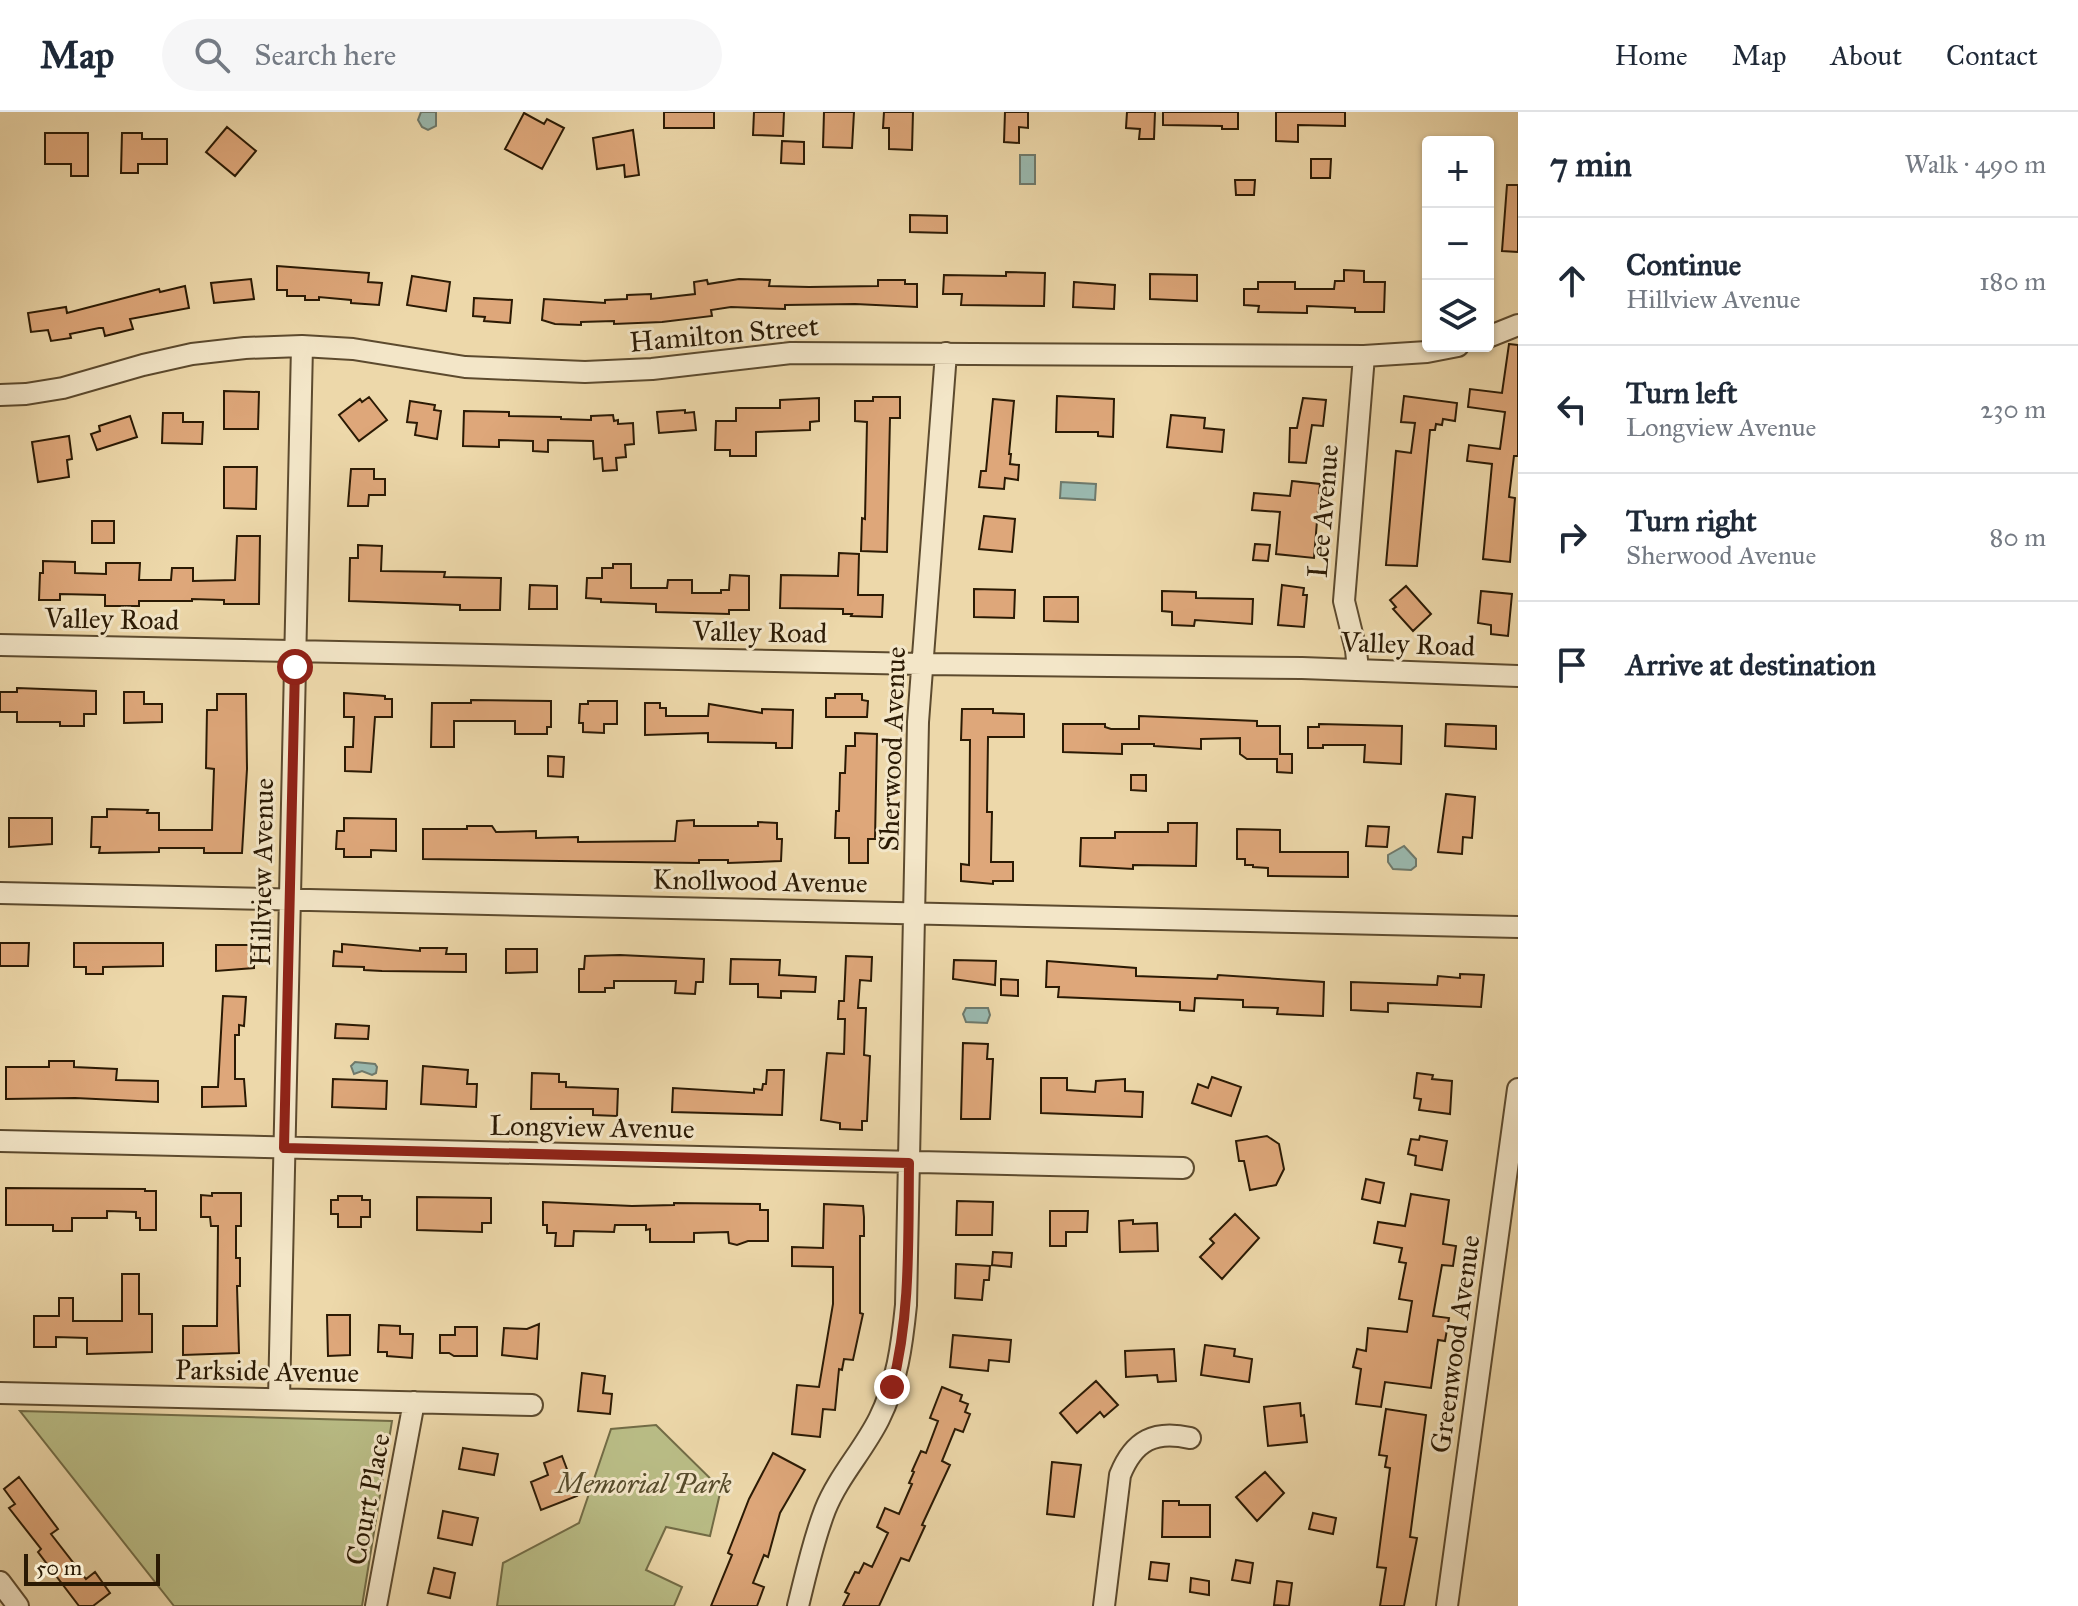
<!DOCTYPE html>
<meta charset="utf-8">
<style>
body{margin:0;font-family:"IM FELL Great Primer",serif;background:#f6f6f7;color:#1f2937}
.controls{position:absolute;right:24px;top:24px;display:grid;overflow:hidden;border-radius:8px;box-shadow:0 2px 6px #0004}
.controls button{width:72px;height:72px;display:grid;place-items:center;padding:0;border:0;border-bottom:2px solid #e0e1e3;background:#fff;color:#1f2937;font:40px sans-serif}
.scale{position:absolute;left:24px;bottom:20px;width:136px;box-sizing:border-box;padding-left:8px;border:4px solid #2b1a04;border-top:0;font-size:22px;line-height:28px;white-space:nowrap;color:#2b1a04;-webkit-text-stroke:6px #f3e6c8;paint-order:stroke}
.stop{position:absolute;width:24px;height:24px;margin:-18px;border:6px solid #8f2418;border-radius:50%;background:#fff}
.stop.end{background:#8f2418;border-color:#fff;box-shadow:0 2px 8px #0008}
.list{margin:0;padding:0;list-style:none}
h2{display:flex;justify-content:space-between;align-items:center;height:104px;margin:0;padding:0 32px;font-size:34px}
h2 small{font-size:26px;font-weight:400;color:#747a83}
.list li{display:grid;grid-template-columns:52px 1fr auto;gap:24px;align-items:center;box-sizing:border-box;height:128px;padding:0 32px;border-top:2px solid #e0e1e3}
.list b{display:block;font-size:30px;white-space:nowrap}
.list p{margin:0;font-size:26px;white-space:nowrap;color:#747a83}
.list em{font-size:26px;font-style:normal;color:#747a83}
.icon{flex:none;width:44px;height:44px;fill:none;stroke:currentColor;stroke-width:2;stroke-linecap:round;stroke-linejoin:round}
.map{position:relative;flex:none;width:1518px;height:1494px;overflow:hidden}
header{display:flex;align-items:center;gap:48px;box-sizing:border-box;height:112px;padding:0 40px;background:#fff;border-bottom:2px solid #e0e1e3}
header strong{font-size:38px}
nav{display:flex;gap:44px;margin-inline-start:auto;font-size:28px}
.search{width:560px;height:72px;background:#f6f6f7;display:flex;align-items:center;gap:20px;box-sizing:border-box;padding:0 28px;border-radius:44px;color:#747a83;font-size:30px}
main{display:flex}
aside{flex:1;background:#fff}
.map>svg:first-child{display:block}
.green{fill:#babe87;stroke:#726c46;stroke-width:2}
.water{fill:#9ab9af;stroke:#6e796b;stroke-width:2}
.building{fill:#dea77a;stroke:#2b1a04;stroke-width:2}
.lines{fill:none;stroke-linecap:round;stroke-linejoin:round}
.minor-casing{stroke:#5c4a2e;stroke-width:24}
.minor{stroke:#f3e6c8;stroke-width:20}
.route{stroke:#8f2418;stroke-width:10}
.labels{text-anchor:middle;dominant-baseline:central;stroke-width:6;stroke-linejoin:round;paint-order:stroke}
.street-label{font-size:28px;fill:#2b1a04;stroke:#f3e6c8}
.park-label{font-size:28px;font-style:italic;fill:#564b2b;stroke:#f3e6c8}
</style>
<header>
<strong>Map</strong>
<div class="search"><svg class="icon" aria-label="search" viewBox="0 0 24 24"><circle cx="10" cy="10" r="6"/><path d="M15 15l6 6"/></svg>Search here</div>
<nav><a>Home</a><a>Map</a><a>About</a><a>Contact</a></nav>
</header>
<main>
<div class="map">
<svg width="1518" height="1494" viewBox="0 0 1518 1494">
<rect width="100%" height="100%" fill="#edd8aa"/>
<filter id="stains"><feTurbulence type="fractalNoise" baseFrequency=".0025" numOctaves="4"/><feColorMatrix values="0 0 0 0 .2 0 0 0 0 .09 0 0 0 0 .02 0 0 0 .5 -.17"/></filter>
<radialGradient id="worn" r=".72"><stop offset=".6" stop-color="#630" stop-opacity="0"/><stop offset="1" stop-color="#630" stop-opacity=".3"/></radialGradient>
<path class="green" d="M20 1299 392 1309 362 1494H174Z
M656 1313 721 1377 710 1424 666 1415 646 1458 682 1475 674 1494H497L503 1451 579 1411 611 1317Z"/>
<path class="water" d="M421 0H436V14L428 18 422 15 418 8Z
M1020 43H1035V72H1020Z
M1061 370 1096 372 1095 388 1060 386Z
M1404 734 1416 747V754L1411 758 1393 757 1388 750V743Z
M966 896H988L990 903 987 911 966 910 963 902Z
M355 950 375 952 377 955 376 961 372 963 362 959 354 962 351 954Z"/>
<path class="building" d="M664 0H714V16H664Z
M754 0H784L783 24 753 23Z
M824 0H854L852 36 823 35Z
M884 0H913L912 38 889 37V16H883Z
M1005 0H1028V16L1019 15V31L1004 30Z
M1127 0H1155L1154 27H1139L1140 17 1126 16Z
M1163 0H1238V17H1222V14L1163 13Z
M1276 0H1345V14L1298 13V30L1276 29Z
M524 1 544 12 547 7 564 16 542 57 505 37Z
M227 15 256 39 235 64 206 40Z
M633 18 639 63 625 65 624 53 597 57 593 26Z
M45 21H88V64H71V52H45Z
M122 21H142V27H167V52H138V61H121Z
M782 29 804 30V52L781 51Z
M1311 47H1331L1330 66H1311Z
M1235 68H1255L1254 83H1236Z
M1507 73H1518V140L1502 139Z
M910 103 947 104V121L910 120Z
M277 154 369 161 368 170 382 171 379 193 351 191V188L319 185V188H305V184H287V178H277Z
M1344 158 1364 159V170H1385L1384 200H1355V196L1307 194V201L1258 200 1259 194 1244 193V177H1258V170H1295V177H1334L1335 169H1344Z
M1006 160 1045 161 1044 194 961 193 962 182H943L944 163 1006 164Z
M1150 162 1197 163V189L1150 187Z
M412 164 450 170 446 199 407 193Z
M251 167 254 187 214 191 211 171Z
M739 167 770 168 769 174 809 175 878 174V168H905V172H917V195L855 192 785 193V197L731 195 711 198 712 204 662 210 614 212V209L581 210V213L555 212 542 208 544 187 605 191V188L627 187V183L651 182V187L695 182 694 170 707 168 708 172Z
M1074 170 1115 173 1114 197 1073 195Z
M185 174 189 196 130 207 133 217 105 224 103 216H99L70 222 71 226 51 229 48 218 31 220 28 201 66 195 67 201 159 177 160 180Z
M474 186 512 188 510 211 484 209 485 205 473 204Z
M1509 232 1518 233V344H1514L1509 385 1515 386 1510 450 1483 447 1492 352 1467 349 1469 333 1500 337 1505 300 1468 295 1470 277 1502 281Z
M224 279 259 280 258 317H224Z
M1057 284 1114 287 1113 325 1098 324V320H1056Z
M1404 284 1457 291 1455 309 1443 307 1442 313 1436 312 1435 318H1430L1417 454 1386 453 1396 339 1411 341 1415 311 1401 310Z
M369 285 387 308 359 329 339 303 360 287 362 290Z
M873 285H900V306H890L887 440 861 439 862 406 865 407 867 310 855 309V289H873Z
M819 286V309L810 310V318L756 320V344H730V338H715L716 309H736V296H780V288Z
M1303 286 1326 288 1323 314 1312 313 1306 351 1289 350 1290 316H1297Z
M993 287 1014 289 1009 342H1011L1010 352 1019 353 1018 368 1005 366 1004 377 979 375 981 359H986Z
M410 289 435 293 434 298 441 299 437 327 415 323 417 311 407 310Z
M685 298V301L694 300 696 318 659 321 657 300Z
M464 299 509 300V304L561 305V307L591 308V304L613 303 614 309 618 308V312L633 311 634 332 625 333 626 345 616 346 617 358 603 359 602 346 594 347 593 329 548 328V340L533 339V329L499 328V335L463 334Z
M163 301H183V310H203L202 332 162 331Z
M1171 303 1205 306 1204 316 1224 318 1222 340 1167 335Z
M130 304 137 325 97 338 91 322 100 319 99 314Z
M69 324 72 347 67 348 69 365 38 370 32 330Z
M224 355H257L256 397 224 396Z
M351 357H374V367H385V383H369L368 394H348Z
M1292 369 1320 372 1314 446 1276 442 1280 400 1252 398 1254 381 1290 384Z
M984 404 1015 407 1012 440 979 437Z
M92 409H114V431H92Z
M237 424H260L259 492H224V488L192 487V489H139V494H105V483L60 482V488H39L40 461H43V449L75 450V461L106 462V451H140L139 468H171L172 456H193V469L235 468Z
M1255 432 1270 433 1268 449 1253 448Z
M358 433 382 434 381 459 445 460 444 465 501 466 500 498H460V493L349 489 350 446H358Z
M839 441 859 442 858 483H883L882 505 851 504 852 502H843V497L780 496 781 463 838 464Z
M613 452H631V476H667L668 468H692V481H721V478H729L730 463 749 464V498H729V502L656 500V492L601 490V487L586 486 587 466H602V456H613Z
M530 473 557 474V497H529Z
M1282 473 1304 476 1303 483H1307L1304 515 1278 513Z
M1406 474 1431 502 1413 519 1393 497 1396 495 1390 488Z
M974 477 1015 478 1014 506 974 505Z
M1162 479 1196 480V486L1253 487 1252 512 1195 508 1194 514 1172 513V500L1162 499Z
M1481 479 1512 482 1508 524 1491 522V513L1478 511Z
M1044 485H1078V510L1044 509Z
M17 576 96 579V602H84V614H60V610H17V600H0V580H17Z
M124 580H144V592H162V610L124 611Z
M344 581 385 584V587H392V605H375L371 660 345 659V635H353L354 605H344Z
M217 582H246L247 657 242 741H204V736H159V740L99 741 100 735H91L92 705H107V697L148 698 147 701H159V718H212L214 657 206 656 207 598H217Z
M835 582H862V588L868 589 867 605H826V586H835Z
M471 588 551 589V615H547V622H515V609H454V635H431L432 591H471Z
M588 589H617V612H604V621L583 620V611H579L580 592H588Z
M645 591H660V596H666V604H708L709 592 762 601V597L793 598 792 636H776V631L708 630V621L645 623Z
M962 597H993V601L1024 602V625H988L987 700H992L991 750H1013V769H993V772L961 769V752L969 753 970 628H961Z
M1139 604 1257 609V614H1280V642H1292V661L1277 660V647H1247L1240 642V626L1201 627V637L1154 634V632H1122V642L1063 640V612H1105V615L1111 617H1139Z
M1319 612 1402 614 1401 652 1364 650 1365 633H1323V636H1308V615H1319Z
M1446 612 1496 614V637L1445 634Z
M855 621 877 622 875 727H868V751H849V726H835L836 699H839L840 661H845L846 634H855Z
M548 644 564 645 563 665 548 664Z
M1131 663H1146V679L1131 678Z
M1446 682 1475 685 1472 726 1463 725 1462 742 1438 740Z
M9 706H52V732L9 735Z
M344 706 396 707V739L371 738V745H344V737H336L337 719H344Z
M694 708V714H758V710L777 711V727H782L781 749 728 751V748H699V751L423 747V717H467V714H492L496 720 536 719V726L578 725V730L675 729 677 709Z
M1168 711H1197L1196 754 1133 753V757L1080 754 1081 726H1115V720H1168Z
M1368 714 1389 715 1387 735 1366 734Z
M1237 717 1280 718V740H1348V765L1268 764V756L1253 755V753H1245V747H1237Z
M0 831H29L28 854H0Z
M74 831H163V854L103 855V862H86V855H74Z
M342 832 420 839V836H447L446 842H466V860L382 859 364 858V855L333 854 334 839 342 840Z
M216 833H254V856L216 859Z
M506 837H537V860L506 861Z
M620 843 704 847 703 870H696L695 882 675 881 676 869H614V876H605V880H579V857H584L585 844Z
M846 844 872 845 871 869 860 868 858 896H866L864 943 870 944 867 1009H862V1018L840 1017V1011L821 1008 827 941 844 942 845 907H838L839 889H844Z
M731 847 780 848 779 863 816 865 815 880 781 879V886L758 885V872H730Z
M954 848 996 849 995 873 953 867Z
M1047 849 1136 856V864L1217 867 1218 863 1324 870 1323 904 1277 902 1278 896 1243 895V888L1195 886 1194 899 1180 898V890L1058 885 1059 875H1046Z
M1460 862 1484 863 1481 895 1388 891V900L1351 898V870L1437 873 1438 864 1460 866Z
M1001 867 1018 868V884L1001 883Z
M223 884 246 885 244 914 239 913V923H235V967H244L246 994 202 995V975H218Z
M336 912 369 914 368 927 335 926Z
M963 931 988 932 987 947H993L990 1007H961Z
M49 949H74V955L117 957 116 968 158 969V990L75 986 6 987V955H49Z
M423 954 468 958 467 972H477L476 995 421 992Z
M767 958H784L782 1003 672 1000 673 976 754 981V977L762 978 763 972H766Z
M532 961 559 962V970H566V975L618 977 617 1004 593 1003V997H531Z
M1417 961 1433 963 1432 967 1452 969 1450 1002 1419 998 1421 987 1414 986Z
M1212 965 1241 975 1231 1004 1192 991 1198 972 1208 976Z
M1041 966H1067V978L1095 980 1096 969 1125 967V979L1143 980 1142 1005 1041 1001Z
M333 967 387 969 386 997 332 995Z
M1267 1024 1279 1032 1284 1057 1276 1073 1250 1078 1244 1049H1239L1236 1029Z
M1420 1024 1447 1029 1442 1058 1415 1053 1416 1044 1408 1042 1411 1027 1419 1028Z
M1366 1067 1384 1071 1380 1091 1362 1087Z
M6 1076 145 1077V1079H156V1118H140V1106H136V1100L107 1099V1106H72V1119H53V1113H6Z
M212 1081H241V1114H236V1146H240V1174H237L239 1241 183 1243V1214H217L218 1114H211L210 1105H201V1083L212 1084Z
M1411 1082 1449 1088 1443 1132 1456 1134 1453 1154 1442 1153 1433 1204 1449 1206 1445 1229 1438 1228 1431 1276 1385 1270 1381 1295 1356 1292 1361 1257 1353 1255 1357 1237 1366 1239 1368 1216 1407 1220 1412 1189 1399 1187 1406 1151 1399 1150 1402 1136 1374 1131 1378 1110 1405 1114Z
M338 1084H362V1088H370V1105H361V1115H338V1102H331V1088H338Z
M417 1085 491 1086V1111H482V1120L417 1118Z
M957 1089 993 1090 992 1123H956Z
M543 1090 632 1094 674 1093V1091L760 1092V1098H768V1129H748L737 1133 729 1131 728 1120 694 1121V1130H650V1117L646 1118V1113H615L614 1120 574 1119 573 1134H555L556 1121H547V1113H543Z
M824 1092 863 1094 864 1105V1124H860V1201L863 1202 853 1248 844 1247 842 1258 839 1257 835 1298 823 1297 820 1325 792 1322 797 1273 819 1275 833 1192V1155L792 1154V1135L823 1136Z
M1050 1099H1088L1087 1120H1066V1134H1050Z
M1235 1102 1259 1126 1222 1167 1200 1145 1214 1131 1210 1127Z
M1133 1108V1112L1157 1111 1158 1139 1120 1140 1119 1109Z
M993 1140 1012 1141 1011 1155 992 1153Z
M956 1152 990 1154 989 1168H984L982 1188 955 1186Z
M122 1162H139V1202H152V1240L87 1242V1226L56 1225V1235H34V1204H59V1186H73V1209H122Z
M327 1203H350V1243L328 1244Z
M539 1212 537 1247 502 1243 504 1216 527 1217Z
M379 1213 400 1214V1222H413L412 1246 387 1244V1240H378Z
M455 1215H477V1244H454L449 1241H440V1223H455Z
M953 1223 1011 1228 1009 1250 989 1248 988 1259 950 1255Z
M1205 1233 1235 1237 1234 1244 1252 1247 1249 1270 1201 1263Z
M1174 1237 1176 1269 1158 1270 1157 1263 1126 1265 1125 1239Z
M582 1261 605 1264 603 1281 612 1282 610 1302 578 1299Z
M1096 1269 1118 1293 1104 1305 1100 1300 1077 1321 1060 1301Z
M942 1275 962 1283 960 1289 968 1292 965 1300 970 1302 963 1320 955 1317 942 1349 950 1353 922 1413 925 1414 909 1449 901 1446 879 1494H843L849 1482 845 1480 855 1460 859 1461 864 1451 872 1455 888 1421 877 1415 885 1396 899 1402 912 1372 909 1371 914 1360 912 1359 921 1339 926 1341 938 1309 930 1306Z
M1300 1291 1301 1304 1304 1303 1307 1330 1268 1334 1264 1295Z
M1386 1297 1426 1303 1410 1425 1417 1426 1404 1494H1380L1386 1456 1377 1455 1390 1356 1385 1355 1387 1344 1379 1343Z
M463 1336 498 1342 494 1363 459 1357Z
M773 1341 805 1358 780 1401 768 1445 764 1443 753 1471 764 1475 757 1494H711L732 1443 728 1441 749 1387Z
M562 1344 577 1384 541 1398 531 1370 548 1363 544 1351Z
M1052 1350 1081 1353 1074 1405 1047 1402Z
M1265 1360 1284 1381 1257 1409 1236 1385Z
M19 1365 58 1417 51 1422 86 1467 95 1460 110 1481 93 1494H79L38 1440 41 1437 9 1396 15 1392 4 1377Z
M1163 1389H1179V1393H1210V1425H1162Z
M443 1399 478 1406 472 1433 438 1426Z
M1313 1401 1336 1406 1333 1422 1309 1417Z
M1236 1448 1253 1451 1250 1471 1232 1468Z
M1151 1450 1169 1452 1167 1469 1149 1467Z
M434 1456 455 1461 450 1486 428 1481Z
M1191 1466 1209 1469V1483L1190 1480Z
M1277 1469 1292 1471 1289 1494 1274 1493Z"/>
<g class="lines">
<g class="minor-casing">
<path id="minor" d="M1488 225 1518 213
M0 283 26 282 63 276 143 253 192 242 245 236 302 234 353 237 465 255 585 260 652 257 791 241 1364 244 1427 240 1458 234
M0 533 922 552 1302 556 1518 564
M1358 558 1356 538 1344 489 1364 244
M0 781 1518 815
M0 1029 1183 1056
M0 1281 532 1293
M279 1287 302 234
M0 1470 18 1494
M376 1494 414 1290
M798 1494C806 1462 813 1429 825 1398 838 1365 863 1339 879 1307 897 1271 902 1233 906 1193L918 610 946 241
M1104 1494 1120 1363C1134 1328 1155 1318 1190 1326
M1447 1494 1518 977"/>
</g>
<use href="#minor" class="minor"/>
</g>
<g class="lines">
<path class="route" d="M295 555 284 1036 909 1051C908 1126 911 1202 892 1275"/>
</g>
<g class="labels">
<g class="street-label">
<text transform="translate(724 222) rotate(-5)">Hamilton Street</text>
<text transform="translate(1323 399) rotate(-85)">Lee Avenue</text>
<text transform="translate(112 507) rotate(1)">Valley Road</text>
<text transform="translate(760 520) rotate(1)">Valley Road</text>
<text transform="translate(1408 532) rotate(2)">Valley Road</text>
<text transform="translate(892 637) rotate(-88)">Sherwood Avenue</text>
<text transform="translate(262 760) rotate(-89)">Hillview Avenue</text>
<text transform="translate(760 769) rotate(1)">Knollwood Avenue</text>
<text transform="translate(592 1015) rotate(1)">Longview Avenue</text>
<text transform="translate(1455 1232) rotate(-82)">Greenwood Avenue</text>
<text transform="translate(267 1259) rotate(1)">Parkside Avenue</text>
<text transform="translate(368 1387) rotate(-79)">Court Place</text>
</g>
<g class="park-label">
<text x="644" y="1371">Memorial Park</text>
</g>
</g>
<rect width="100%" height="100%" filter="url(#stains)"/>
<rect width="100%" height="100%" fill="url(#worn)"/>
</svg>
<div class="controls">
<button>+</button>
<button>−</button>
<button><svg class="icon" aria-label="layers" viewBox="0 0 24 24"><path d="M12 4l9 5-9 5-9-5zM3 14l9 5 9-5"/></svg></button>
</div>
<div class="scale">50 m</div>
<div class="stop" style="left:295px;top:555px"></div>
<div class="stop end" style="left:892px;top:1275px"></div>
</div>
<aside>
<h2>7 min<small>Walk · 490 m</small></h2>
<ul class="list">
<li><svg class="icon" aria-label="ahead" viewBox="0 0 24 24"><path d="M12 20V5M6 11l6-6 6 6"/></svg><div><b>Continue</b><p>Hillview Avenue</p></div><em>180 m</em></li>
<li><svg class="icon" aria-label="left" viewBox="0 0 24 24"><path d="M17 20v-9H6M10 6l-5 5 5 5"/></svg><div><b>Turn left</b><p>Longview Avenue</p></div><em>230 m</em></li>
<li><svg class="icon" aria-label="right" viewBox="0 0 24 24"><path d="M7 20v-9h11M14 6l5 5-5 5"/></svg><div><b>Turn right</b><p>Sherwood Avenue</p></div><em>80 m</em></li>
<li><svg class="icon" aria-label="arrive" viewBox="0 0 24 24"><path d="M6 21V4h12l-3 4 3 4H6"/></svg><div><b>Arrive at destination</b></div></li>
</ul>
</aside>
</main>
